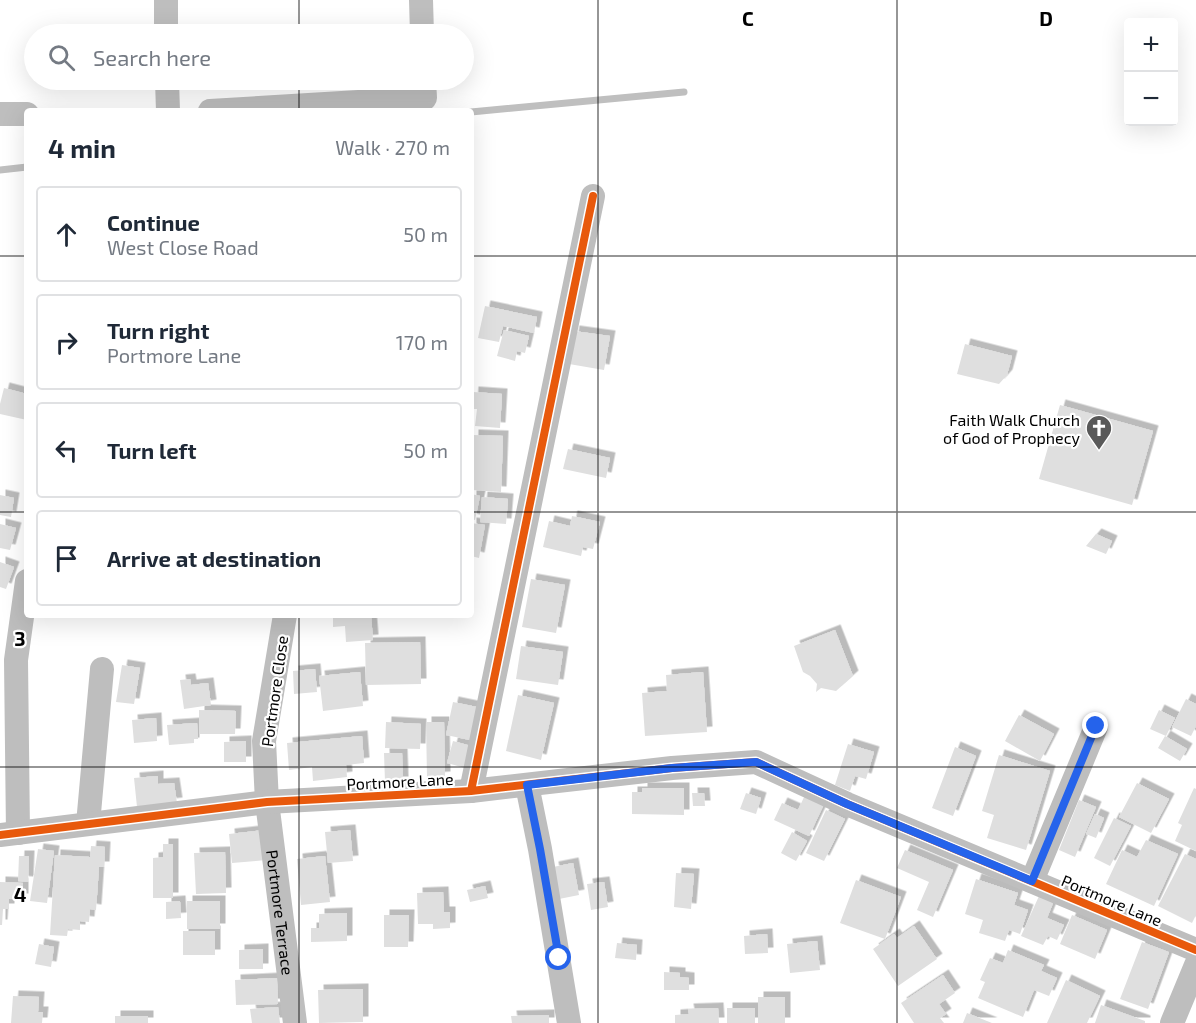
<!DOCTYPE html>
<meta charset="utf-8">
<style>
body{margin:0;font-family:"Exo 2",sans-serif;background:#f6f6f7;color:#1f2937}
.controls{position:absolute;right:18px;top:18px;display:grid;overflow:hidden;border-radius:6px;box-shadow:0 6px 24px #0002}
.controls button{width:54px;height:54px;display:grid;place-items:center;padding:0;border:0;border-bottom:2px solid #e0e1e3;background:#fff;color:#1f2937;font:30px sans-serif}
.stop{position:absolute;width:18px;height:18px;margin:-14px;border:4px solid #2563eb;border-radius:50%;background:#fff}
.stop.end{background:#2563eb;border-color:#fff;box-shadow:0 2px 6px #0008}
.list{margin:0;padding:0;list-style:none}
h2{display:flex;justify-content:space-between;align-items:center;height:78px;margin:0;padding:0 24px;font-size:26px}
h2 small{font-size:20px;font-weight:400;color:#747a83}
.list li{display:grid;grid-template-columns:39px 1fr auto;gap:18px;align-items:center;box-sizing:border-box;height:96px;margin:0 12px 12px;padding:0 12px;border:2px solid #e0e1e3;border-radius:6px}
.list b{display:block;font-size:22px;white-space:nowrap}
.list p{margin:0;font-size:20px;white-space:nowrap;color:#747a83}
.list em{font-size:20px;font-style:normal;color:#747a83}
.icon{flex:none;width:33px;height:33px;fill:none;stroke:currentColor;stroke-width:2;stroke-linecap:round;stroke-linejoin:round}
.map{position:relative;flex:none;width:1196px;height:1023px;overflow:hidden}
.search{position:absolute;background:#fff;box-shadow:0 6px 24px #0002;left:24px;top:24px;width:450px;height:66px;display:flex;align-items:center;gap:15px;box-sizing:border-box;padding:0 21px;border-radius:33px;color:#747a83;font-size:22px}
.panel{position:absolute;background:#fff;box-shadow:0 6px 24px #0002;left:24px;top:108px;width:450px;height:510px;border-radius:6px}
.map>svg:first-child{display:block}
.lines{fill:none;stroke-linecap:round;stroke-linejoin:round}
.stream{stroke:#bfbfbf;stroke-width:7}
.building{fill:#dfdfdf;filter:url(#shadow)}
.minor{stroke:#bebebe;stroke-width:24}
.cycleway-casing{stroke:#fff;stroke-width:11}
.cycleway{stroke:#e8590c;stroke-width:8}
.route{stroke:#2563eb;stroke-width:8}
.grid{fill:none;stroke:#000;stroke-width:1.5;stroke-opacity:0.55}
.labels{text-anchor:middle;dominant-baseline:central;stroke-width:4.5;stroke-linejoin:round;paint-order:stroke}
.poi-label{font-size:16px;fill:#000;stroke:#fff;text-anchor:end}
.street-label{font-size:16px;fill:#000;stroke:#fff}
.grid-label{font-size:20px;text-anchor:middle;font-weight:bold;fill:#000;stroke:#fff;stroke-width:4.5;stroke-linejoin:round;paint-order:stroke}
</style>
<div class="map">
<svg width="1196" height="1023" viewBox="0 0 1196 1023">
<defs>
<filter id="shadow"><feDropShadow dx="5.5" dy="-5.5" stdDeviation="0" flood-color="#0004"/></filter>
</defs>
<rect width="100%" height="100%" fill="#fff"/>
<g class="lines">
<path class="stream" d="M471 112 684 92
M0 170 27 167"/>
</g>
<path class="building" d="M485 306 537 317 534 333 503 326 499 342 478 338Z
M504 330 529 336 525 353 517 351 515 361 497 356Z
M574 331 610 336 604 370 569 364Z
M965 344 1012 356 1007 375 999 384 957 374Z
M4 388 27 394V420L0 414V404Z
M473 392 502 394 500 428 475 426 477 409H472Z
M1060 405 1153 431 1132 505 1039 479Z
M473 435 503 436 501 492 472 490Z
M568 449 610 458 606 478 563 469Z
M471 494 480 496 475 520 471 519Z
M0 495 14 498 11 517 0 515Z
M482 497 508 499 506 524 480 522Z
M572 516 600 522 593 549 583 547 581 556 543 547 549 521 570 526Z
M471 523 485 525 479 558 471 556Z
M0 524 16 528 10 550 0 548Z
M1096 534 1112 541 1106 554 1086 546Z
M0 562 14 567 6 589 0 587Z
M531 579 565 585 556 633 522 627Z
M333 615H371L373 640 346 642 345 626 333 627Z
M835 630 853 676 836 691 821 688 816 692 817 684 810 676 803 672 794 646Z
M420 642 421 684 366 685 365 643Z
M521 646 563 652 558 685 516 679Z
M122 665 140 668 134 704 116 702Z
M315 669 317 692 294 694 293 671Z
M360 672 363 706 323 711 319 676Z
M703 672 707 732 645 736 642 693 667 691 666 675Z
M190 679 191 685 208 683 211 705 184 709 180 680Z
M518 695 554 703 541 760 506 751Z
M1186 699 1196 704V726L1191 736 1172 727Z
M453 702 477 707 470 740 446 735Z
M199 710 236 711 235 734H199Z
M1159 710 1175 718 1166 736 1150 729Z
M1019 715 1054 734 1040 761 1005 741Z
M156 718 157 741 134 743 132 720Z
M386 722 421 724 420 749 385 748Z
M426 722H444L445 777 427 778Z
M197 723 198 739H194V743L169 745 167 725Z
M362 736 364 763 346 765 347 777 313 781 312 767 289 770 287 743Z
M1165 736 1187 749 1180 761 1158 748Z
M246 741V762H224V742Z
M453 741 471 746 465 768 447 763Z
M848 744 874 752 866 779 855 776 850 791 835 785Z
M955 747 976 756 953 816 932 808Z
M384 753H402L403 782H385Z
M999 755 1050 771 1026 850 987 838 994 815 982 811Z
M158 776V784L174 783 177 803 137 807 134 778Z
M1137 783 1169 799 1151 833 1119 817Z
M642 788H684V815L632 814V792H642Z
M1194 788 1196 789V851L1175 841 1182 825 1178 823Z
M692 793H704L705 806H693Z
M746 793 761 798 756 814 740 809Z
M805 795 824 804 809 836 774 820 782 803 798 810Z
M1079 800 1096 807 1075 857 1059 850Z
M826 810 845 819 824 861 806 853Z
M1095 814 1104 818 1096 838 1086 834Z
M1114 818 1131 826 1110 866 1094 858Z
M264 830 267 860 232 863 229 834Z
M350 830 353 861 328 863 325 832Z
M792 832 807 841 796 861 781 853Z
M1146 840 1178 854 1154 906 1106 884 1122 850 1137 857Z
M163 844H173V898H153V858L163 857Z
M91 846 105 847 104 867H99L96 910 90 909 89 922 80 921V930L68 929 67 936 50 935 55 855 90 857Z
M38 849 54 851 47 903 30 901Z
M905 850 953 870 933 917 917 910 929 882 897 868Z
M225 852 226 893 196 894 194 853Z
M1185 854 1196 859V915L1192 923 1158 906Z
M19 856H29L28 882 18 881Z
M325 856 330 902 301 905 297 859Z
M573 863 579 895 559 899 553 867Z
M676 873 694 874 691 909 674 907Z
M976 879 1018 893 1014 905 1028 910 1020 934 1009 930 1005 941 979 933 983 920 965 914Z
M856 880 901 897 885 939 840 923Z
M0 882 23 883V899H9V909H3L2 925H0Z
M604 882 608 907 591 910 587 884Z
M485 886 488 898 470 902 467 890Z
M443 892 444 912H450V928L433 929V924H418L417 893Z
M1039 896 1053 903 1047 918 1064 925 1057 940 1048 936 1043 945 1021 936Z
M180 901 181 918 166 919V902Z
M187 901H220V929H187Z
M347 913V941L311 942V928H319V914Z
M384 915H409L408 947H384Z
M1072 915 1107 930 1095 959 1060 944Z
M914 926 937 959 898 986 873 949 894 934 897 938Z
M183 931H215V955H183Z
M767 934 768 953 745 954 744 936Z
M817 941 820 970 790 973 787 944Z
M1142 942 1169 952 1148 1009 1120 999Z
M617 943 637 945 636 960 615 958Z
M39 944 54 947 51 967 35 964Z
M263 949V969H239V950Z
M1008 950 1044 965 1041 971 1057 978 1049 996 1034 990 1023 1017 978 998 985 982 980 980 990 958 1003 963Z
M664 972 680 973V977L689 978V990H664Z
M943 975 955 993 939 1004 946 1014 940 1018 944 1023H914L901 1003Z
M277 978 278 1004 236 1005 235 980Z
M1066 980 1100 996 1087 1023H1047Z
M363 989V1022L319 1023 318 990Z
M13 996 39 997 38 1012H43L42 1023H11Z
M758 997H785V1023H758Z
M1101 1005 1145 1021V1023H1095Z
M278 1007 280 1023H252L250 1009Z
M718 1008 719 1023H675V1015L689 1014 688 1009Z
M727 1008H755V1023H727Z
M967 1013 992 1023H963Z
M549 1015V1023H512L511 1016Z
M115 1016H148V1023H115Z"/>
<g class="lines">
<g class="minor">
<path d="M166 0V34"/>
<path d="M421 0 422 34"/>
<path d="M167 80 168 111"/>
<path d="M210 111 425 98 424 80"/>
<path d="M0 114H27"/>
<path id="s1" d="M285 615 264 741 267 802 295 1023"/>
<path d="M527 785 540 849 569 1023"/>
<path d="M471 791 593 196"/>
<path d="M88 824 102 669"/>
<path d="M18 833 16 660 27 581"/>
<path d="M0 835 267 802 471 791 672 768 756 762 847 804 1196 950"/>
<path d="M1032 881 1096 727"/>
<path d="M1172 1023 1196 965"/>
</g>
<g class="cycleway-casing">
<path id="cycleway" d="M471 791 593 196
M0 835 267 802 471 791 672 768 756 762 847 804 1196 950"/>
</g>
<use href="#cycleway" class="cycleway"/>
</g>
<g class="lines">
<path class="route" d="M559 958 540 849 527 785 672 768 756 762 847 804 1032 881 1096 726"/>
</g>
<path class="grid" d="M299 0V34M598 0V1023M897 0V1023M299 80V111M0 256H27M471 256H1196M0 512H27M471 512H1196M299 615V1023M0 767H1196"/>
<defs>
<g id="church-pin" transform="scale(1.35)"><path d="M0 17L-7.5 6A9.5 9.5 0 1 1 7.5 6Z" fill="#595959" stroke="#fff"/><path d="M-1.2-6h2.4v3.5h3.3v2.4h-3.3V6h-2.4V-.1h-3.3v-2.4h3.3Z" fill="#fff"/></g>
</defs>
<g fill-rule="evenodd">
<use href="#church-pin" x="1099" y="428"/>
</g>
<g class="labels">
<g class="poi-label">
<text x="1080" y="419">Faith Walk Church<tspan x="1080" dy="18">of God of Prophecy</tspan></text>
</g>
<g class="street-label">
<text transform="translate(274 691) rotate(-82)">Portmore Close</text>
<text transform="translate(400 781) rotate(-3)">Portmore Lane</text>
<text transform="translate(1112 900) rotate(23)">Portmore Lane</text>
<text stroke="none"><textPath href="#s1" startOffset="300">Portmore Terrace</textPath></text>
</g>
</g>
<g class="grid-label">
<text x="748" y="26">C</text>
<text x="1046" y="26">D</text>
<text x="20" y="646">3</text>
<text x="20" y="902">4</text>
</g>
</svg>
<div class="controls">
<button>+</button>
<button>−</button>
</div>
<div class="stop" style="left:559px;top:958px"></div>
<div class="stop end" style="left:1096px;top:726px"></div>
<div class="search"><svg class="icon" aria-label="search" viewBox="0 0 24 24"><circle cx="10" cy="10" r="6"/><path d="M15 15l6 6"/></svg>Search here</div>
<section class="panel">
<h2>4 min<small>Walk · 270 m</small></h2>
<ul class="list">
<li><svg class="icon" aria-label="ahead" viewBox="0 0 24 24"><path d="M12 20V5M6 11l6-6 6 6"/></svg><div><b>Continue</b><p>West Close Road</p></div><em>50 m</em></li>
<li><svg class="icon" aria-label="right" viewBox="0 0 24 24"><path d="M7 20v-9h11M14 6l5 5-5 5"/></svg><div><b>Turn right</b><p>Portmore Lane</p></div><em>170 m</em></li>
<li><svg class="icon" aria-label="left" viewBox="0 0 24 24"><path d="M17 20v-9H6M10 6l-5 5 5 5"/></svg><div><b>Turn left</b></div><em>50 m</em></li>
<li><svg class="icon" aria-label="arrive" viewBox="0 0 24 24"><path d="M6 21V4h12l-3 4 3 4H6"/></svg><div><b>Arrive at destination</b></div></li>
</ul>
</section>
</div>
